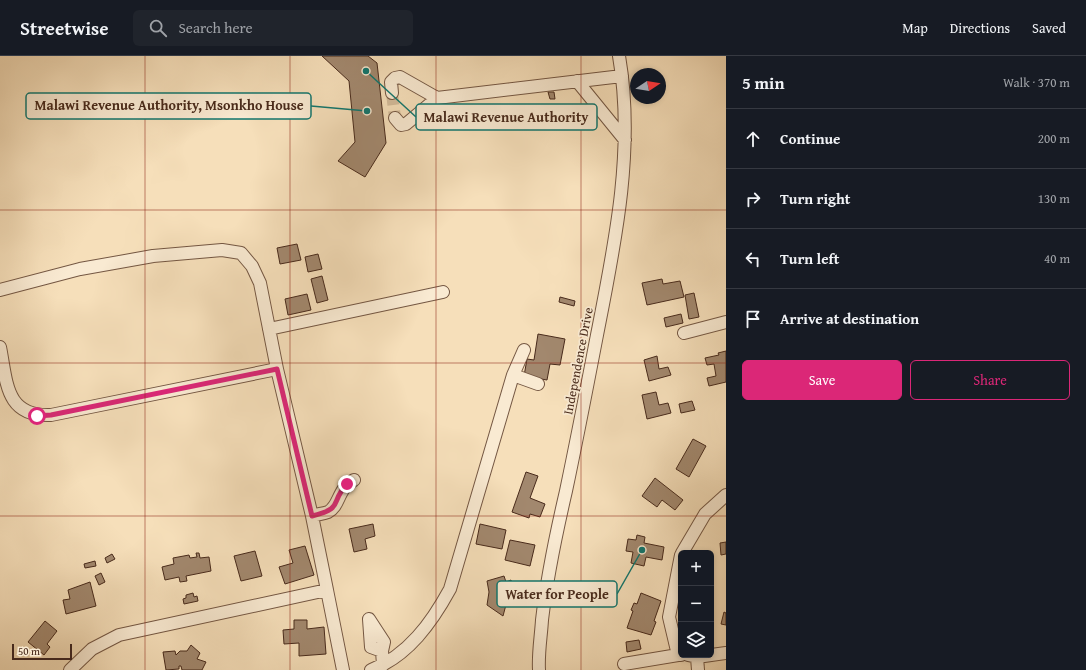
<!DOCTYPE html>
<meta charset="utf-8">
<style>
body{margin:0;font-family:"Gentium Book Plus",serif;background:#20242c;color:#f1f3f6}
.controls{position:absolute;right:12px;bottom:12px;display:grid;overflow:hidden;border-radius:6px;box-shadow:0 2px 6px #0003}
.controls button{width:36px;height:36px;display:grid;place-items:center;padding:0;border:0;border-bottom:1px solid #363941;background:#171b24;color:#f1f3f6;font:20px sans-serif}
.compass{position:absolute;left:630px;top:12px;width:36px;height:36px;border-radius:50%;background:#171b24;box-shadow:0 2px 6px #0003;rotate:78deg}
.scale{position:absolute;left:12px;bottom:10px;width:60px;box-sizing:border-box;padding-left:4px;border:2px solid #482a1b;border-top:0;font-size:11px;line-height:14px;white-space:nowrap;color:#482a1b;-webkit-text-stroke:3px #f9ead2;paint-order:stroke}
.stop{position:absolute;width:12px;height:12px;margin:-9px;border:3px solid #db2777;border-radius:50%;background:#fff}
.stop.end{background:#db2777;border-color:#fff;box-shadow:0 1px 4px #0008}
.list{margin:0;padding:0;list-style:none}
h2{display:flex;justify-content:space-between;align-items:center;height:52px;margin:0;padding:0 16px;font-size:17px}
h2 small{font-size:13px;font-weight:400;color:#9ea1a6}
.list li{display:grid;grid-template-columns:26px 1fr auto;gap:12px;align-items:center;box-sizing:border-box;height:60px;padding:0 16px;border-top:1px solid #363941}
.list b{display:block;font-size:15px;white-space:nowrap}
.list em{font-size:13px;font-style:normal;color:#9ea1a6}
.actions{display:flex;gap:8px;padding:12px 16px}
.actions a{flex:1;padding:9px 0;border:1px solid #db2777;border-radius:6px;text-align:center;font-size:14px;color:#db2777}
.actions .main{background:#db2777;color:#fff}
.icon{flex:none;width:22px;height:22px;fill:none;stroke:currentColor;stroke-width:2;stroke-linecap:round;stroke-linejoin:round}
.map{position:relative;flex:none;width:726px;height:614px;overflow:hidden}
header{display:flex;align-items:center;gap:24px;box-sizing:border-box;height:56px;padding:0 20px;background:#171b24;border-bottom:1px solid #363941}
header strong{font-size:19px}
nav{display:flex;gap:22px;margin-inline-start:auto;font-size:14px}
.search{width:280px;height:36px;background:#20242c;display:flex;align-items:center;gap:10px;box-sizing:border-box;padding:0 14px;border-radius:6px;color:#9ea1a6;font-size:15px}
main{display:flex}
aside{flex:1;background:#171b24}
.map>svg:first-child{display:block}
.building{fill:#a2886e;stroke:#482a1b}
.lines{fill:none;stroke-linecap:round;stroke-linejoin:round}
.minor-tunnel{stroke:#d3bb9a;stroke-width:12;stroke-dasharray:12 6;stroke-linecap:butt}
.minor-casing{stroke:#745743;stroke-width:14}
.minor{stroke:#f9ead2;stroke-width:12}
.route{stroke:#db2777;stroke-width:5}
.grid{fill:none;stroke:#8f2418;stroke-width:1;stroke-opacity:0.55}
.labels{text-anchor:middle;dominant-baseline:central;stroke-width:3.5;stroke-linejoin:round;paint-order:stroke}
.street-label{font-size:13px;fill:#482a1b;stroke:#f9ead2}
.leader{fill:none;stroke:#0f766e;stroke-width:1.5}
.callout-dot{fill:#0f766e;stroke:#f9ead2;stroke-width:1.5}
.callout{fill:#f9ead2;stroke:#0f766e;stroke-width:1.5}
.callout-label{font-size:14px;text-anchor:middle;font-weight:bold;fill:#482a1b}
</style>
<header>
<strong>Streetwise</strong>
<div class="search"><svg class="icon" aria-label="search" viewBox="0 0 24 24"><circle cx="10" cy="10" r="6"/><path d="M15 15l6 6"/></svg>Search here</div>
<nav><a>Map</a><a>Directions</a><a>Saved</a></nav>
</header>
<main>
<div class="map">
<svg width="726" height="614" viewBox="0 0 726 614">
<rect width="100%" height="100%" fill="#f6dfba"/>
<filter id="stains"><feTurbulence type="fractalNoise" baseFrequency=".005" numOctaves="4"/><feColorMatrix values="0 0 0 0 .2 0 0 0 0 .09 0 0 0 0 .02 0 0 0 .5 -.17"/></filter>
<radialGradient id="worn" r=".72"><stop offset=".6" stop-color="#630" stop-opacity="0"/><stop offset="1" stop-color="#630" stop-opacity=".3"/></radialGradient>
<path class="building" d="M322 0H368L377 7 386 87 365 121 338 105 355 86 349 25Z
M548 36H554L555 43H550Z
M297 188 301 204 280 208 277 192Z
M318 198 322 213 308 216 305 201Z
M322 220 328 244 317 247 311 223Z
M662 223 663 228 680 225 684 241 647 249 642 227Z
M694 237 699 261 689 263 685 239Z
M307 238 311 254 288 259 285 243Z
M560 241 575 245 574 250 559 246Z
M681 258 683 267 666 271 664 262Z
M538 278 565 283 560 309 550 308 547 324 524 320 527 303 534 304Z
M726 295V326L709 330 707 322 716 320 714 308 707 309 705 302 719 299 718 297Z
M657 300 659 313 668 311 671 319 649 325 644 304Z
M656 336 659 349 668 347 671 357 647 363 642 339Z
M692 345 695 354 681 357 679 348Z
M693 383 706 390 689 421 676 413Z
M526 416 538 420 530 442 545 448 540 461 530 458 529 462 512 456Z
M655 422 683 444 675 454 662 444 657 451 642 440Z
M373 468 375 480 365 483 367 493 354 496 349 473Z
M480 468 506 474 502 493 476 488Z
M637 479 645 481 644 487 664 491 662 504 646 501 644 510 631 507 633 496 626 495 628 483 636 484Z
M510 484 535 489 530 510 505 504Z
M726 486V498L721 499 720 487Z
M305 490 314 519 285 528 279 511 293 507 289 494Z
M255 495 262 520 241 525 234 500Z
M196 497H199L200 502 209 501 211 515 186 520 187 525 180 526 179 521 165 524 162 511 174 508 173 502 189 499 190 502 197 501Z
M112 498 115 503 107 507 105 502Z
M95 505 96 510 85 512 84 508Z
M101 517 105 526 99 529 95 520Z
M504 520 506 526 511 524 512 528 523 531 524 543 507 545 503 560 487 549 489 536 487 525Z
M90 526 96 550 66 558 63 544 70 543 68 534Z
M193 537 194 541 197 540 198 545 184 548 183 543 186 542V539Z
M641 537 661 545 654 565 656 566 651 579 627 572 633 555 631 554 634 547 637 548Z
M724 556 726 557V569L721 568Z
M294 564H307V573L324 571 326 598 299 600V587L284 588 283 574 294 573Z
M45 565 57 575 47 588 50 591 44 599 28 586Z
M639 584 641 593 627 596 626 586Z
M191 589 200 597 197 603 206 606 202 614H182L181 610H179V613L166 614 163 596 175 595 176 599 180 595H187Z"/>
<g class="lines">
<path class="minor-tunnel" d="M392 37 395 62"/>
<g class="minor-casing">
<path id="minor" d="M577 25 625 84
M392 37 391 26 395 22 400 21 437 42 406 68 401 69 395 62
M437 42 622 20
M0 234 80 213 153 200 222 194 241 197 252 210 260 227 277 313
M269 273 443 236
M684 277 726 266
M0 291C7 326 5 361 51 359L277 313 312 460 327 534
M524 294 513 319 538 328
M312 460C317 458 323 458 328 456 340 450 337 433 354 424
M682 497 705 458 726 439
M681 499 669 561 678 599H681
M382 595 371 591 369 563 384 586 382 595 383 609
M688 599 697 601 726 597
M697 601 698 614
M624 608 678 599
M70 614 92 593 119 579 327 534 343 614
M371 614C408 600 432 566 450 533L513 319
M539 614C538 597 541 581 542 564 547 521 556 478 566 435 577 383 587 331 597 279 615 188 635 92 619 0"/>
</g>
<use href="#minor" class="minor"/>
</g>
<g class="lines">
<path class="route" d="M37 360 51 359 277 313 312 460C345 452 329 447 347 428"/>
</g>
<path class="grid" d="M145 0V614M290 0V614M436 0V614M581 0V614M0 154H726M0 307H726M0 460H726"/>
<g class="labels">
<g class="street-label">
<text transform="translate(578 305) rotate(-79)">Independence Drive</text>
</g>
</g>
<path class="leader" d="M367 55L311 50M366 15L416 61M642 494L617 538"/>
<g class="callout-dot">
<circle cx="367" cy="55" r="4"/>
<circle cx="366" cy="15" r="4"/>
<circle cx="642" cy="494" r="4"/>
</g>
<g class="callout">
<rect x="26" y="37" width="285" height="26" rx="4"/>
<rect x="416" y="48" width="181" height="26" rx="4"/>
<rect x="497" y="525" width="120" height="26" rx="4"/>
</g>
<g class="callout-label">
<text x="169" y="54">Malawi Revenue Authority, Msonkho House</text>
<text x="506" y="66">Malawi Revenue Authority</text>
<text x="557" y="543">Water for People</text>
</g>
<rect width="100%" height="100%" filter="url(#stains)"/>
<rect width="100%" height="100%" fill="url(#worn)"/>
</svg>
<div class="controls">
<button>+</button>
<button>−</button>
<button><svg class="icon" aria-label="layers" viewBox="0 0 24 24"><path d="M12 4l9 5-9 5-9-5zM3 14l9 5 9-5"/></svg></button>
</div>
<svg class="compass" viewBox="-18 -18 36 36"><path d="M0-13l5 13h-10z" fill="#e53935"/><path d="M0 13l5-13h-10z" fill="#9ea1a6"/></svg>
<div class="scale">50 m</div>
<div class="stop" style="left:37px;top:360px"></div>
<div class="stop end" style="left:347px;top:428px"></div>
</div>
<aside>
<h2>5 min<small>Walk · 370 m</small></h2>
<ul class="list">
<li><svg class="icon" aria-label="ahead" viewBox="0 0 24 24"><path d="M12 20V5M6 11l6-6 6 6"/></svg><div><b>Continue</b></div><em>200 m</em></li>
<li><svg class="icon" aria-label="right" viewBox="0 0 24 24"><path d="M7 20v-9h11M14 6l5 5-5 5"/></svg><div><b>Turn right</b></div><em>130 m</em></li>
<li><svg class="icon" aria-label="left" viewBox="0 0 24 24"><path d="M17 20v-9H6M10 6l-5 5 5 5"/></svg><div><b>Turn left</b></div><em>40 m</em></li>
<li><svg class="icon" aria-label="arrive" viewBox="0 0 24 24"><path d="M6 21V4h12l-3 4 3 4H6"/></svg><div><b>Arrive at destination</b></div></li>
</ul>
<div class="actions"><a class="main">Save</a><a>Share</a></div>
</aside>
</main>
